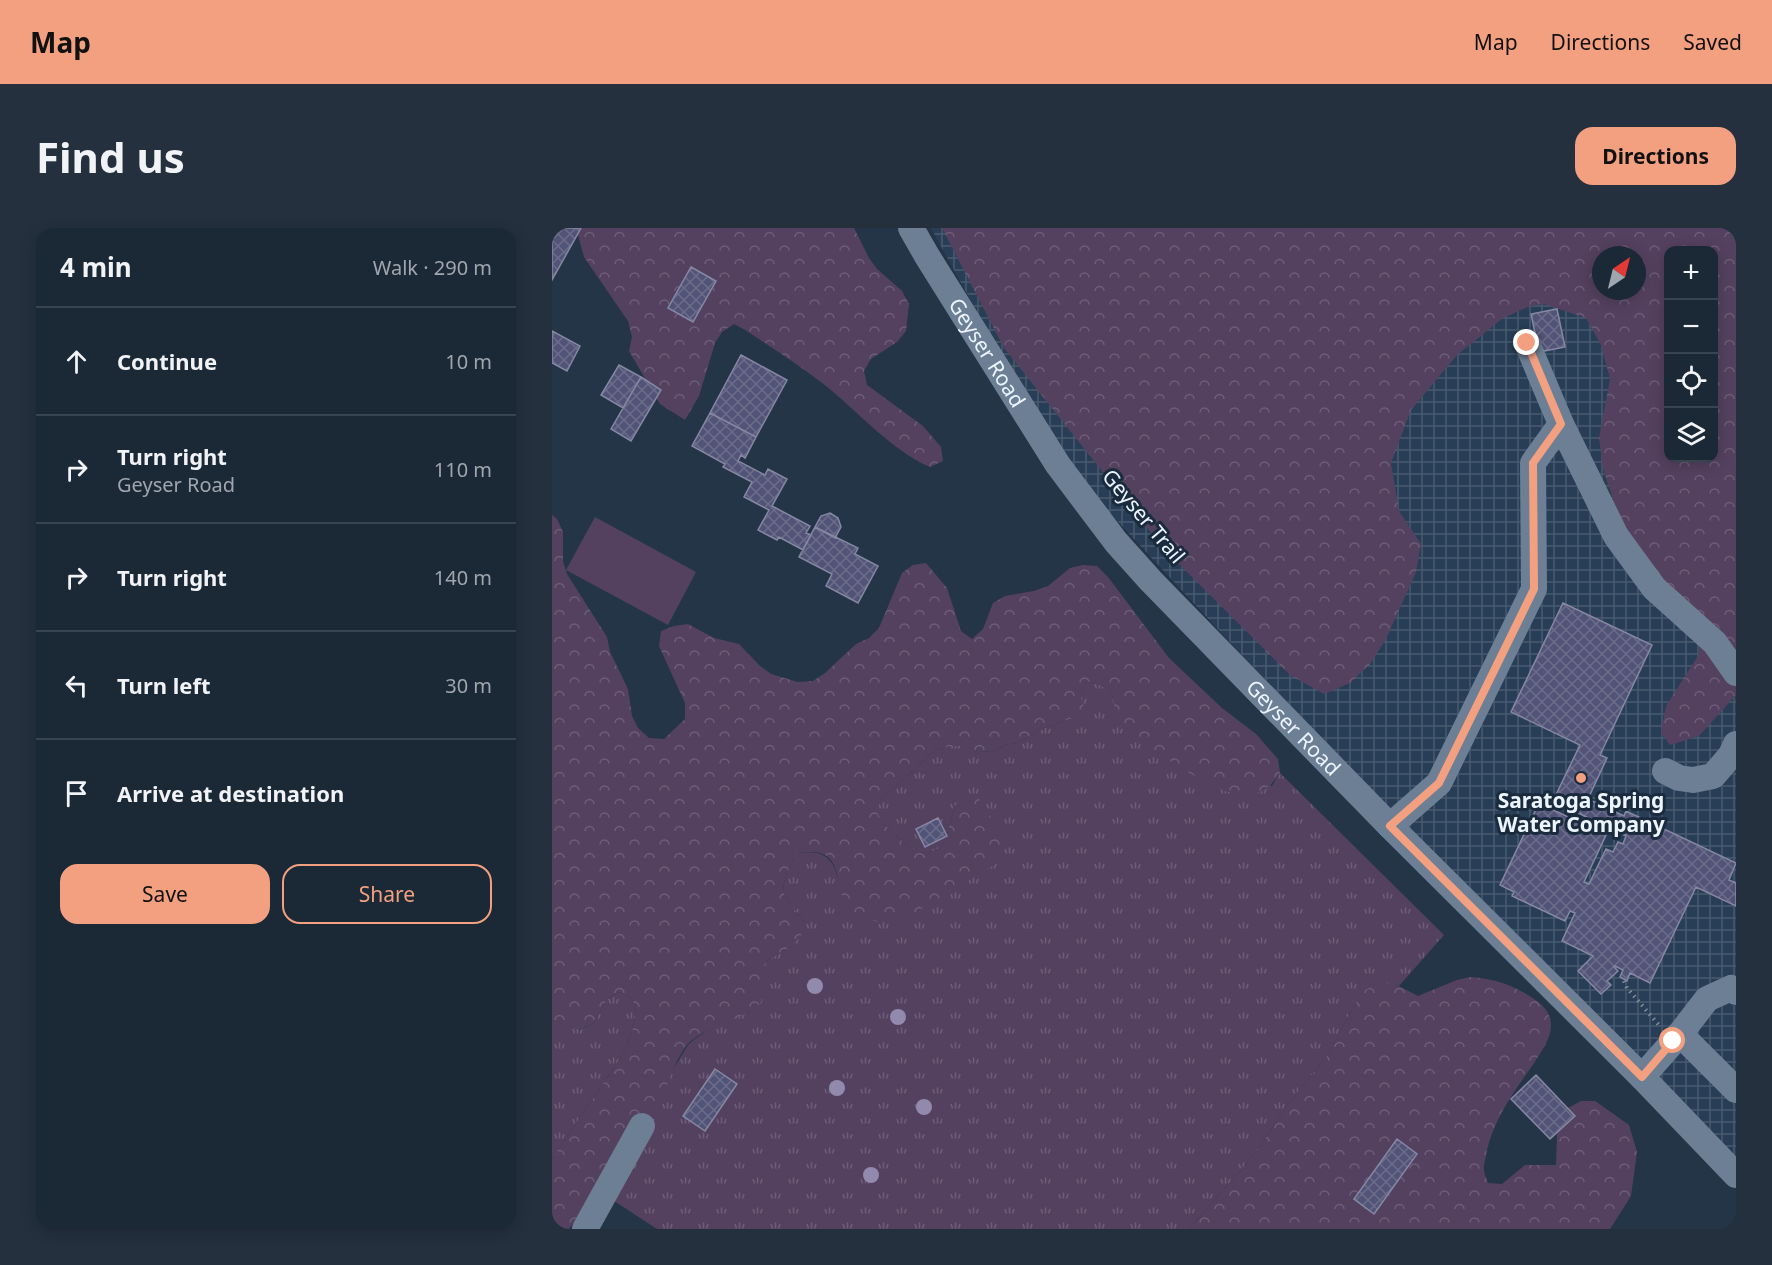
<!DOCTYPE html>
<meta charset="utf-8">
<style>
body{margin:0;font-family:"Noto Sans",sans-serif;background:#24303e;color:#f1f3f6}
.controls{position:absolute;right:18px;top:18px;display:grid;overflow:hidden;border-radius:12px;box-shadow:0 3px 15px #0003}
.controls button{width:54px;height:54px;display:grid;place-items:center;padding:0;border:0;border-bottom:2px solid #394451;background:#1b2836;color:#f1f3f6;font:30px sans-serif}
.compass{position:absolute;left:1040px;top:18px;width:54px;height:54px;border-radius:50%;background:#1b2836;box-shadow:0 3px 15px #0003;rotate:35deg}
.stop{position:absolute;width:18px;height:18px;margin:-14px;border:4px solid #f3a081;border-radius:50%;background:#fff}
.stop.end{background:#f3a081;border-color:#fff;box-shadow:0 2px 6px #0008}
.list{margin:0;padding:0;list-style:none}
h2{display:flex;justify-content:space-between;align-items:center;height:78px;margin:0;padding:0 24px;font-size:26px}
h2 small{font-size:20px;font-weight:400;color:#a0a6ad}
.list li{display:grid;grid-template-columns:39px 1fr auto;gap:18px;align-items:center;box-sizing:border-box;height:108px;padding:0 24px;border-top:2px solid #394451}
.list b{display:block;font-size:22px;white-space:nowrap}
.list p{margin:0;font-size:20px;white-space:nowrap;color:#a0a6ad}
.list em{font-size:20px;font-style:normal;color:#a0a6ad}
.actions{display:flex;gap:12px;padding:18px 24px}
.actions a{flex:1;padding:14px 0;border:2px solid #f3a081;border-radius:18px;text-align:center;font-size:21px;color:#f3a081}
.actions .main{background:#f3a081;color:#111}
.icon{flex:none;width:33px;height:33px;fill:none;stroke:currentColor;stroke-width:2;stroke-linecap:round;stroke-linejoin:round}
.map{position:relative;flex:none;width:1184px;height:1001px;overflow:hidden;border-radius:18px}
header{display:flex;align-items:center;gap:36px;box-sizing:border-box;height:84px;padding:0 30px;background:#f3a081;color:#111}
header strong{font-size:28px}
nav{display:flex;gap:33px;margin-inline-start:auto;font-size:21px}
.intro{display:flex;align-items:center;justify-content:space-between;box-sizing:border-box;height:144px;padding:0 36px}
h1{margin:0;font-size:42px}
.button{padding:15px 27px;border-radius:18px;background:#f3a081;color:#111;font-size:21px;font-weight:700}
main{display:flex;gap:36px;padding:0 36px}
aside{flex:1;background:#1b2836;border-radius:18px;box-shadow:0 3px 15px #0003}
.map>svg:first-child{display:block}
.industrial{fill:url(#industrial-grid);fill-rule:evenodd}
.grass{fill:url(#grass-tufts)}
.forest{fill:url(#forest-crowns);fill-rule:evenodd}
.garden{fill:#544160}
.building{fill:url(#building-cross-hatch);stroke:#8688a3;stroke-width:1.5}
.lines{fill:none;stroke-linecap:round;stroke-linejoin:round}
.path{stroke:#808d9c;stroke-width:4;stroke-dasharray:1.5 4.5;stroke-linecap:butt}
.minor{stroke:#6c7f94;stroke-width:26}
.tree{fill:#918aac}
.route{stroke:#f3a081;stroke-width:8}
.poi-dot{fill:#f3a081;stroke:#1a2b3d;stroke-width:2}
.labels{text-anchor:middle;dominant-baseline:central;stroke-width:6;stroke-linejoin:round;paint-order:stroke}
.street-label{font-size:21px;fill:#ecf4fe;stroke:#1a2b3d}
.poi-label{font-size:21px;font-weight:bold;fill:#ecf4fe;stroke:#1a2b3d}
</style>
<header>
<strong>Map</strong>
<nav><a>Map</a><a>Directions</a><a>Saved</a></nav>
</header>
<div class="intro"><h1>Find us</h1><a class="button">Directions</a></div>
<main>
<aside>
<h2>4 min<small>Walk · 290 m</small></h2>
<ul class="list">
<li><svg class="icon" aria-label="ahead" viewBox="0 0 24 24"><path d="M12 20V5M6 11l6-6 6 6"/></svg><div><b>Continue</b></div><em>10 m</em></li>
<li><svg class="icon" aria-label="right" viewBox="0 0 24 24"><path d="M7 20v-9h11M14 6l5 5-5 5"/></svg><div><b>Turn right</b><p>Geyser Road</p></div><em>110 m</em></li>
<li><svg class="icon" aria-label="right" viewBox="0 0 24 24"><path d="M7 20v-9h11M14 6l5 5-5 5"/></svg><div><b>Turn right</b></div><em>140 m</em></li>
<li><svg class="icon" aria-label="left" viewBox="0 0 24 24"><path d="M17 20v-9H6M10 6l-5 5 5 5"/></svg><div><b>Turn left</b></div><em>30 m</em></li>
<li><svg class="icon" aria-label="arrive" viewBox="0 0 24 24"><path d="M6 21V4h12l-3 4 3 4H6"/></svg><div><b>Arrive at destination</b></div></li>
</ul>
<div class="actions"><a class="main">Save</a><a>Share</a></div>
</aside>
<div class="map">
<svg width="1184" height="1001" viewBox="0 0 1184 1001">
<defs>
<pattern id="industrial-grid" width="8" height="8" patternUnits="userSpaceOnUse" patternTransform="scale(1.5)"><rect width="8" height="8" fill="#283e56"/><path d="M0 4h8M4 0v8" fill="none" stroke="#475a6f"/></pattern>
<pattern id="grass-tufts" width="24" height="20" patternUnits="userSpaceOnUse" patternTransform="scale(1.5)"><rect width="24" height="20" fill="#544160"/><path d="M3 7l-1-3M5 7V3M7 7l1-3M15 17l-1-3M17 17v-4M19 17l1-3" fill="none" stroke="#6d5d78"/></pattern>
<pattern id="forest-crowns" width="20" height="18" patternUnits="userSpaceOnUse" patternTransform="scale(1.5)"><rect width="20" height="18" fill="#544160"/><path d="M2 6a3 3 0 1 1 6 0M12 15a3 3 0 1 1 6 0" fill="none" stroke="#6d5d78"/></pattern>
<pattern id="building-cross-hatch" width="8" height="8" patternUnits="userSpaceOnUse" patternTransform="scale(1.5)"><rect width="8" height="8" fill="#525477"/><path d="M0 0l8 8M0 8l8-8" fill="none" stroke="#6b6d8b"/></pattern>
</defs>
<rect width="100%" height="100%" fill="#243548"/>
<path class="industrial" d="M379 0H1184V931L923 669 689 426 543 269 480 184ZM1116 22H1162V230H1116ZM1049 27H1085V63H1049Z"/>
<path class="grass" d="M534 453C555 458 559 460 564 481L720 558 728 545 892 707 847 758 841 755 804 774 775 828 736 876 702 927 637 1001H105L47 963 136 817C154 800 177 792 199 783L214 733 240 718 252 693C224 660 228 663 244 625 283 620 283 639 291 670L450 632 403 578 395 606 389 620 376 625 362 624 332 596 323 583 330 571 383 522 398 518H412L426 523 440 524 453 517 466 515 492 500 521 490 528 466Z
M67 764 80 770 84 784 81 800 71 826 0 931V792L28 802 41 796 55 771Z"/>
<path class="forest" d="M24 0H302L317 30 325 41 350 63 357 76 354 103 345 114 319 131 312 143 315 157 371 198 389 219 391 233 378 239C340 222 311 189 279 162 253 141 223 122 195 103L182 96 170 104 163 115 147 168 133 192 108 176 77 123 80 109 76 93 32 29Z
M390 0H1184V467L1147 508 1118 517 1109 505 1114 478 1146 428 1148 412 1101 352 1065 283 1051 241 1047 210 1058 151 1049 117 1034 90 992 76 978 78 951 90 905 127 859 182 839 235 847 283 869 316 864 344 834 411 818 436 798 455 772 466 738 447 612 321 452 120ZM1116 22H1162V230H1116ZM1049 27H1085V63H1049Z
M0 287 5 291 11 304V333L15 346 55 409 58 424 76 461 80 488 86 500 97 510 112 511 133 491V475L107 418 109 403 122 398 136 396 162 410 187 416 207 437 219 446 246 454 261 453 273 445 304 416 317 410 327 400 350 345 361 337 374 335 395 360 409 403 420 411 431 401 441 375 453 368 482 363 496 358 518 340 531 337 545 338 556 349 617 430 670 480 704 506 726 531 728 545C719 558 711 566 695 567 664 570 589 513 561 495 566 469 560 459 534 453L528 466 532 479 521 490 492 500 466 515 453 517 440 524 426 523 412 518H398L383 522 330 571 324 583 332 596 362 624 376 625 389 620 395 606 403 578 411 565 425 569 434 579 453 619 450 632C431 644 413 655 394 666 377 676 359 689 340 693 321 697 297 687 290 668 286 655 286 638 276 629 267 622 254 624 244 625 228 663 224 660 252 693L249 708 240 718 214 733C213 741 212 768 209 774 201 789 153 797 135 817 120 836 116 862 103 882 76 923 47 963 17 1001H0V931L71 826 81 800 84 784 80 770 67 764 55 771 41 796 27 802 0 792Z
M918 749C942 751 959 756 979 769 989 775 999 784 999 797 999 811 989 824 982 835 962 864 940 893 934 928 933 933 931 938 932 942 932 946 935 951 936 955L950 956 973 937H1004L1005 907 1008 893 1016 880 1029 873H1043L1077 897 1085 924 1079 968 1058 1001H637L702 927 736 876 775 828 804 774 813 762 827 756 841 755 866 768 905 752Z"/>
<path class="garden" d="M43 289 144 344 116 397 14 342Z"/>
<path class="building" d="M0 0H29L0 52Z
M139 39 164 53 141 94 116 80Z
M1005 81 1013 119 987 124 979 86Z
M0 103 28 118 15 143 0 135Z
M189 127 235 152 204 209 158 185Z
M67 137 89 149 71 180 49 167Z
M89 149 109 162 79 213 59 201Z
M158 185 204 209 193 230 189 227 186 233 213 247 216 241 235 251 220 278 258 298 254 305 259 307 251 322 227 309 225 312 206 302 217 282 192 269 200 254 171 239 173 236 140 218Z
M278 285 286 290 289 299 283 310 263 299 269 288Z
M263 299 306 320 303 326 326 338 306 375 274 358 280 346 247 329Z
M1011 375 1100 417 1048 527 1055 530 1036 571 1072 588 1074 583 1184 635 1177 652 1184 655V678L1144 659 1098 755 1078 745 1075 753 1068 749 1071 742 1063 738 1062 739 1066 743 1055 753 1059 757 1049 766 1026 743 1041 728 1010 713 1023 685 1018 683 1013 693 960 668 962 664 948 657 987 575 1054 607 1032 654 1037 656 1054 621 1061 624 1066 614 1071 616 1074 608 1001 573 1028 517 959 484Z
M386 590 395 608 373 619 364 601Z
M163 841 185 856 153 903 131 888Z
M984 847 1023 888 998 911 959 871Z
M845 911 865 926 822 986 802 971Z"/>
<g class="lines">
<path class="path" d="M1072 753 1075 760 1107 797"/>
<g class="minor">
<path id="s1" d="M359 0 375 28 506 237 564 314 599 353 838 598 1090 849 1184 947"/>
<path d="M975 115 1009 196 1064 308 1102 360 1163 415 1184 445"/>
<path d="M1113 543 1127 550 1141 552 1161 548 1179 527 1184 516"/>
<path d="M838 598 887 555 982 361 981 235 1009 196"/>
<path d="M1128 806 1184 862"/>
<path d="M1090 849 1128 806 1155 771 1179 760 1184 764"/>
<path d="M33 1001 90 898"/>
</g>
</g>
<g class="tree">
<circle cx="263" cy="758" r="8"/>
<circle cx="346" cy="789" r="8"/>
<circle cx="285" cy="860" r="8"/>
<circle cx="372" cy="879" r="8"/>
<circle cx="319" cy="947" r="8"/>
</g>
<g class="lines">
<path class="route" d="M975 115 1009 196 981 235 982 361 887 555 838 598 1090 849 1121 813"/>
</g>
<circle class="poi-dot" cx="1029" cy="550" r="6"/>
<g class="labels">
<g class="street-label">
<text stroke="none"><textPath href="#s1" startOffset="146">Geyser Road</textPath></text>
<text transform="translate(592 288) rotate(50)">Geyser Trail</text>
<text stroke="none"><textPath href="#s1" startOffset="632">Geyser Road</textPath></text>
</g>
<g class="poi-label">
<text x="1029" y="572">Saratoga Spring<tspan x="1029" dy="24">Water Company</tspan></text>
</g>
</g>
</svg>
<div class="controls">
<button>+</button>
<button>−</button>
<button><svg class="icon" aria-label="locate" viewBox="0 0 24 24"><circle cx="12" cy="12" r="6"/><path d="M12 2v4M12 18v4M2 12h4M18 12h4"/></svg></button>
<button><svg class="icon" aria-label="layers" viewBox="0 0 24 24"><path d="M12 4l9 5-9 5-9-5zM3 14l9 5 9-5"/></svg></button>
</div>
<svg class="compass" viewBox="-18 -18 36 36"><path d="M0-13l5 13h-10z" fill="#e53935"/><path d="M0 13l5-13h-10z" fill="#a0a6ad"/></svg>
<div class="stop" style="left:1121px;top:813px"></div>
<div class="stop end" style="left:975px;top:115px"></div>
</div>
</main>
